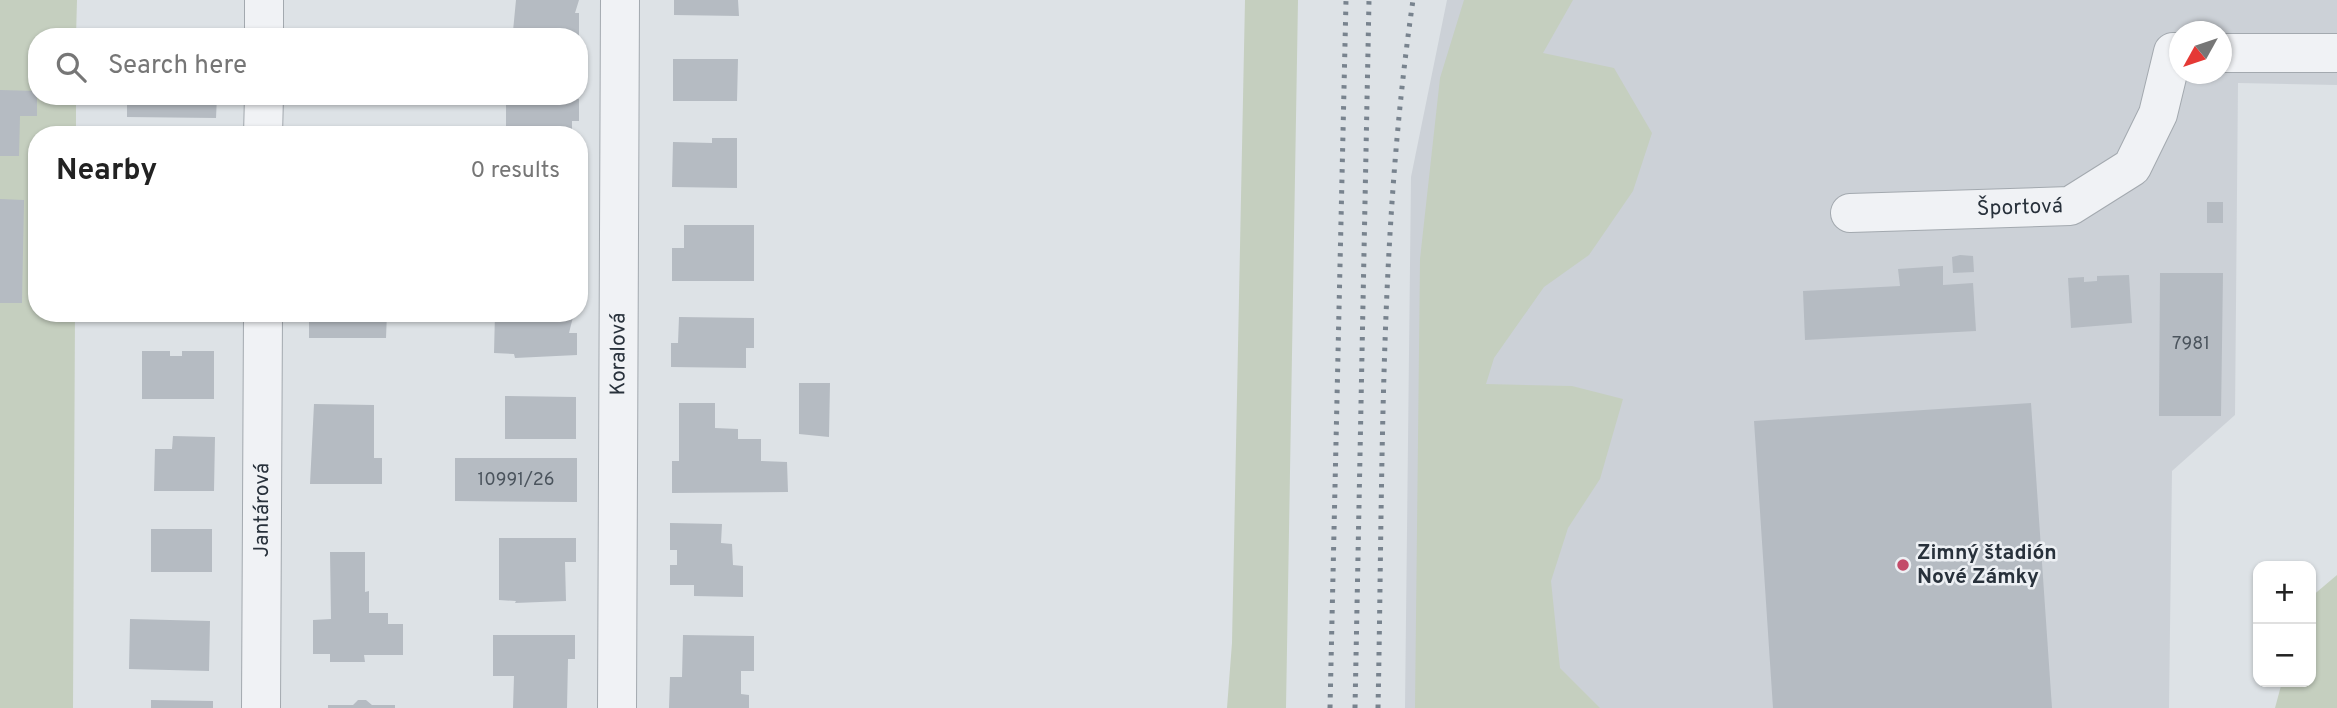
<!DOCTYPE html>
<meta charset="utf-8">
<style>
body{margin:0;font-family:Overpass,sans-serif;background:#f2f2f2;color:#222}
.controls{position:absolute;right:21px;bottom:21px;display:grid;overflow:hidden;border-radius:14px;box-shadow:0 2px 5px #0004}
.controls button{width:63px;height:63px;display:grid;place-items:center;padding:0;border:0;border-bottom:2px solid #e0e0e0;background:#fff;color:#222;font:35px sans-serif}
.compass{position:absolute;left:2169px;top:21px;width:63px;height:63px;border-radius:50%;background:#fff;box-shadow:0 2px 5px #0004;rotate:230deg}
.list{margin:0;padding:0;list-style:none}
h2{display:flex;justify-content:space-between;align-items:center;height:91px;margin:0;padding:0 28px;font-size:30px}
h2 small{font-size:23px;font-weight:400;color:#767676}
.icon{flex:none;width:38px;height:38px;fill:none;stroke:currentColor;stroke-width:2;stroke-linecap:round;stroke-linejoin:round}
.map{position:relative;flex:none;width:2337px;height:708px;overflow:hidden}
.search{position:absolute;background:#fff;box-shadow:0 2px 5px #0004;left:28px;top:28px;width:560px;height:77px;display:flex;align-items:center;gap:18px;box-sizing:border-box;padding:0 24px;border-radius:28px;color:#767676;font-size:26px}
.panel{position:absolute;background:#fff;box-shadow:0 2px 5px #0004;left:28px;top:126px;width:560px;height:196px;border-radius:28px}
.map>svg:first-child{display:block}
.built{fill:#ccd1d7;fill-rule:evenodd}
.green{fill:#c5cfbf}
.building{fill:#b5bbc2}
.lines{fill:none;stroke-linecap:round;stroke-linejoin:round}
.minor-casing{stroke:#a3a9af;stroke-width:40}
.minor{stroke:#f0f2f5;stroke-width:38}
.rail{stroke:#78838e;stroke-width:5;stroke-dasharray:3.5 7;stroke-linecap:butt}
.poi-dot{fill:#c34b69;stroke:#edf0f4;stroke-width:2.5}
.labels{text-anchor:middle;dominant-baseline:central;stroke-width:5;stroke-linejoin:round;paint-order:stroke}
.number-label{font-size:18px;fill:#4b545d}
.street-label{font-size:21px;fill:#28313b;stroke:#edf0f4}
.poi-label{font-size:21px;font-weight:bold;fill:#28313b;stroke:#edf0f4;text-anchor:start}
</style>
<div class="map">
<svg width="2337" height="708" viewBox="0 0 2337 708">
<rect width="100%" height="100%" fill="#dde2e6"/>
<path class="built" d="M1447 0H2337V85L2238 83 2235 415 2172 471 2169 708H1405L1411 177ZM2180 32H2222V74H2180Z"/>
<path class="green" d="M0 0H77L76 37H37V96H76V135H37V313H75L73 708H0Z
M1245 0H1298L1286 708H1227L1232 643Z
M1464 0H1573L1543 53 1614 68 1652 133 1633 191 1589 255 1544 287 1494 358 1486 384 1572 386 1623 399 1600 479 1568 528 1551 581 1560 668 1600 708H1415L1420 259 1440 78Z
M2337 575V708H2275L2282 682H2311V597Z"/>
<path class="building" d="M516 0H579L575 13H579V37H516V30L513 31Z
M674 0H738L739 16 674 15Z
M319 32 395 33V37H319Z
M673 59H738L737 101H673Z
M0 90 37 91V116H20L19 156H0Z
M127 96H217L216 118 127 117Z
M524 96 579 99V121H572V132L579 135H506V102L524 103Z
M712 138H737V188L672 187 673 142 712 143Z
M0 199 24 200 22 303H0Z
M2207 202H2223V223H2207Z
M684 225H754V281H672V248H684Z
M1960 255 1973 256 1974 272 1953 273 1952 257Z
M1943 266V285L1973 283 1976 331 1805 340 1803 291 1900 286 1898 269Z
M2160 273H2223L2221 416H2159Z
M2129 275 2132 323 2071 328 2068 278 2084 277V282L2097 281V276Z
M309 313H387L386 338H309Z
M495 313H574L569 333H577V355L515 358 514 354 494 353Z
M679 317 754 318V348H746V368L671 367V343H678Z
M142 351H170V356H182V351H214V399H142Z
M799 383H830L829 437 799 434Z
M505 396 576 397V439H505Z
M679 403H715V428L738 429V439H761V461L787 462 788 492 672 493V461H679Z
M2031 403 2052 708H1773L1754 421Z
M314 404 374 405V458H382V484H310Z
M173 436 215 437 214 491H154L155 449H172Z
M455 458H577V502L455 501Z
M670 523 722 524 721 543 732 544 733 565 743 566V597L694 596V585H670V565H677V550H670Z
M151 529H212V572H151Z
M499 538H576V562H565L566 601 515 603 516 601 499 600Z
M330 552H365V592L369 591V613H388V624H403V655H364L365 662H330V654H313V620L331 619Z
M130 619 210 621 209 671 129 669Z
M493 635H575V659H568L567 708H513L514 676H493Z
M683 635 754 636V671H741V694L749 695V708H669L670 677H682Z
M151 700 213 701V708H151Z
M358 700H366L372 705H395V708H328V705H353Z"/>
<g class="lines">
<g class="minor-casing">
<g id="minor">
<path d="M264 37V0"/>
<path d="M2222 53H2337"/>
<path d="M263 135 264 96"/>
<path id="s1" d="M1850 213 2070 206 2132 167 2158 114 2173 52H2180"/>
<path id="s2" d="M261 708 263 313"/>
<path id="s3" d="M617 708 620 0"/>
</g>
</g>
<use href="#minor" class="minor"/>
<path class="rail" d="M1330 708 1346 0
M1355 708 1369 0
M1378 708C1383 472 1379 234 1413 0"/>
</g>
<circle class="poi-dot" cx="1903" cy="565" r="7"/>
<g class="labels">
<g class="number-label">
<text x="2191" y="344">7981</text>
<text x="516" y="480">10991/26</text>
</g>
<g class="street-label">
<text stroke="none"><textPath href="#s1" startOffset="170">Športová</textPath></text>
<text stroke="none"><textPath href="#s3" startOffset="354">Koralová</textPath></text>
<text stroke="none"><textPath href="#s2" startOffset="198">Jantárová</textPath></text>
</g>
<g class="poi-label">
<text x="1917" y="553">Zimný štadión<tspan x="1917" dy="24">Nové Zámky</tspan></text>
</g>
</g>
</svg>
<div class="controls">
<button>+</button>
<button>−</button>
</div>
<svg class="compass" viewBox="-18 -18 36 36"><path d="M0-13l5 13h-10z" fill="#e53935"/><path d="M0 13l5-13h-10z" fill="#767676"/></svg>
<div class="search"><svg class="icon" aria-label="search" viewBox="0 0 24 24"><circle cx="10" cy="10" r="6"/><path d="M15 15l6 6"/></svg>Search here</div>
<section class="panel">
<h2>Nearby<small>0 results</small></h2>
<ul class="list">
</ul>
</section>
</div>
